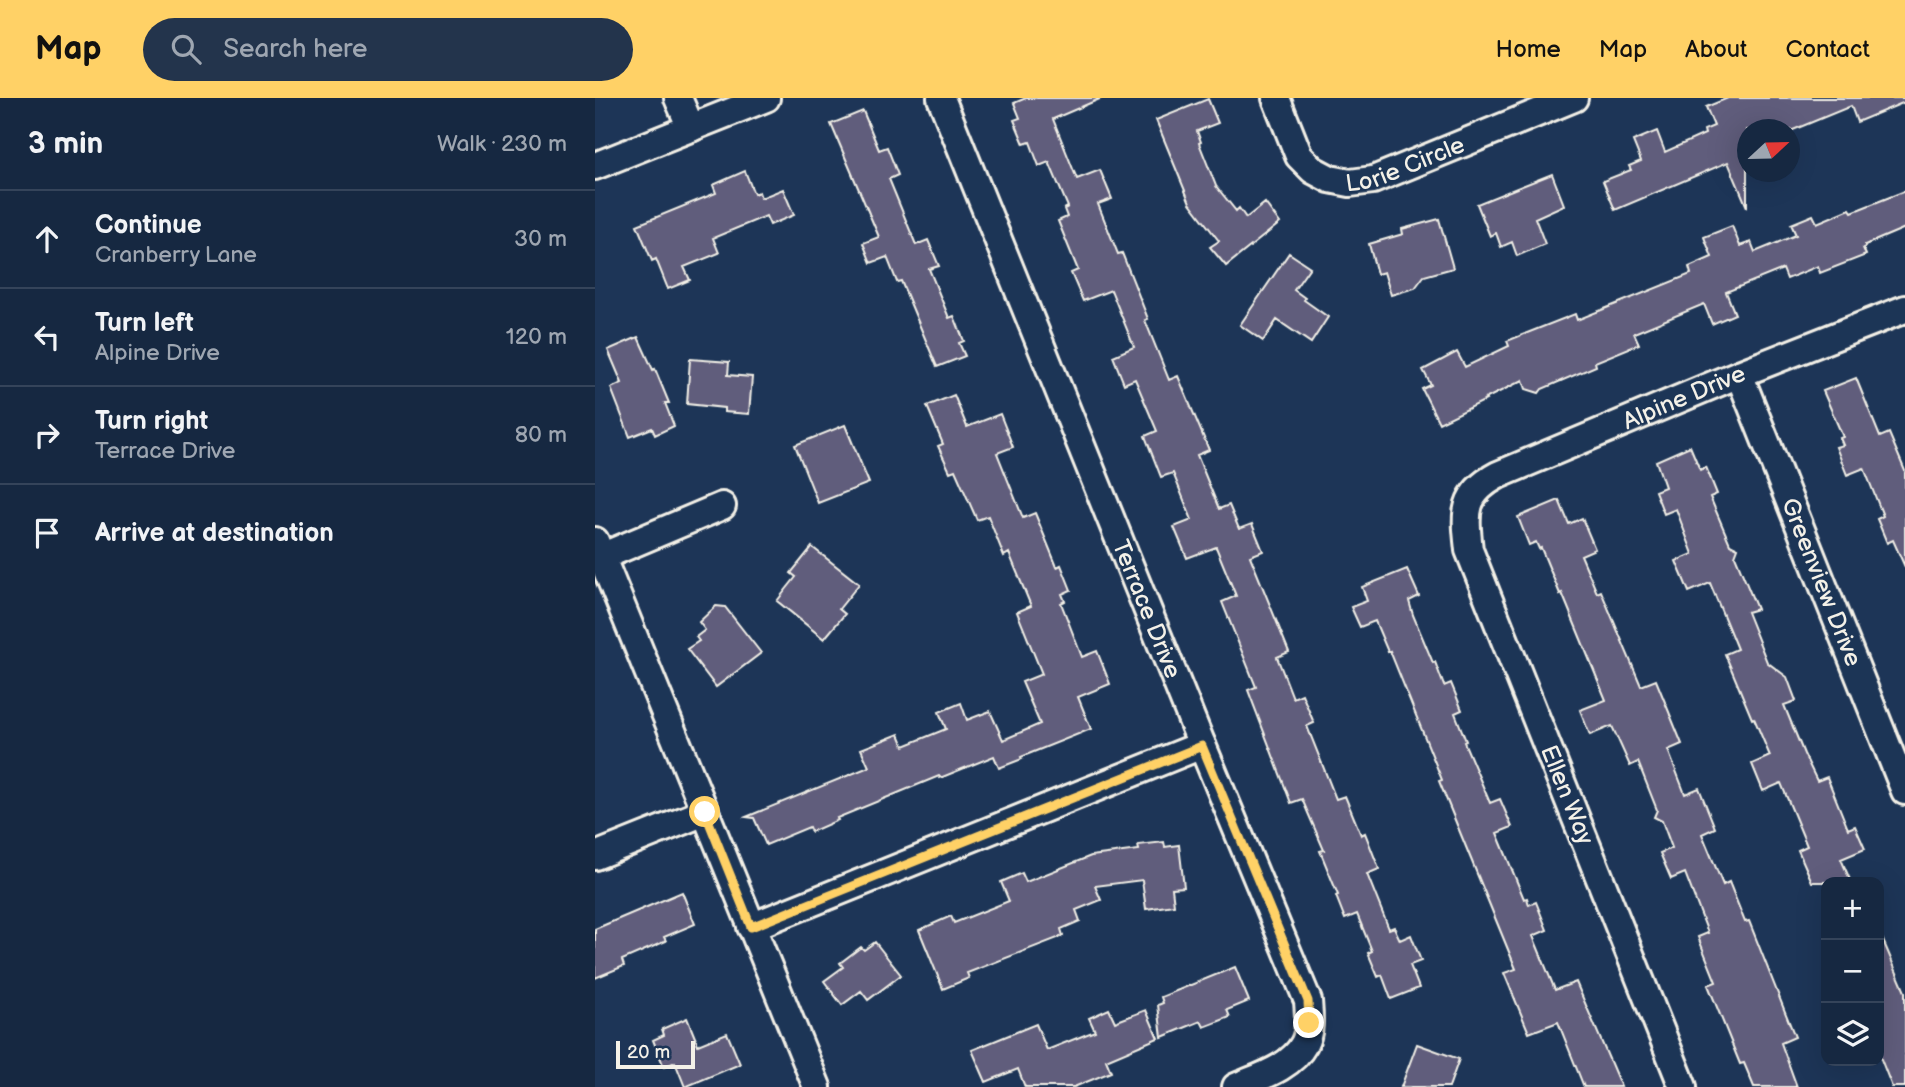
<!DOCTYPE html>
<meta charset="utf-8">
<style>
body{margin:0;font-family:"Balsamiq Sans",sans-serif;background:#23344c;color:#f1f3f6}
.controls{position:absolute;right:21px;bottom:21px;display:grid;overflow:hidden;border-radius:14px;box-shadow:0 7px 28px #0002}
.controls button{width:63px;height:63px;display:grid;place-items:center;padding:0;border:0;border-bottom:2px solid #35445a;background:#162841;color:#f1f3f6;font:35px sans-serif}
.compass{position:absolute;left:1142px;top:21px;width:63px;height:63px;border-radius:50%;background:#162841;box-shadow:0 7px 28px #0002;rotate:68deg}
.scale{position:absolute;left:21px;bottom:18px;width:79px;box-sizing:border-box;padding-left:7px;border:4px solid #f4f1e8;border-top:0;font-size:19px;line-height:24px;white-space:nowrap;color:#f4f1e8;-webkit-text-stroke:5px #1d3557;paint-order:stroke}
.stop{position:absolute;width:21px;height:21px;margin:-16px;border:5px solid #ffd166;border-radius:50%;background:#fff}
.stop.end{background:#ffd166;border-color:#fff;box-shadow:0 2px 7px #0008}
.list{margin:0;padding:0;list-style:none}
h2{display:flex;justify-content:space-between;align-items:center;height:91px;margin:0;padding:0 28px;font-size:30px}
h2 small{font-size:23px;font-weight:400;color:#9ea6b1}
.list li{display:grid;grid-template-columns:46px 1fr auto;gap:21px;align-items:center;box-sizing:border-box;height:98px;padding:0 28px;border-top:2px solid #35445a}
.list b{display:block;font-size:26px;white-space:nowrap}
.list p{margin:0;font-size:23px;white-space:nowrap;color:#9ea6b1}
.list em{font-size:23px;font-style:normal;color:#9ea6b1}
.icon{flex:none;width:38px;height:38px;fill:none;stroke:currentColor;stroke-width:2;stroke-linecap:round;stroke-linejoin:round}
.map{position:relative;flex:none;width:1310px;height:989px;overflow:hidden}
header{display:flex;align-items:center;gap:42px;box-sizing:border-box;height:98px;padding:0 35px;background:#ffd166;color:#111}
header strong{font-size:33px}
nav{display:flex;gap:38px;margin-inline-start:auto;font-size:24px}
.search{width:490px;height:63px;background:#23344c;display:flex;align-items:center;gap:18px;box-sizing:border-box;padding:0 24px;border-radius:38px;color:#9ea6b1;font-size:26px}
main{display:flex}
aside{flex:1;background:#162841}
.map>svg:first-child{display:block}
.building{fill:#605d7c;stroke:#f4f1e8;stroke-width:2}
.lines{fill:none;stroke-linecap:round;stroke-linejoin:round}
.street-casing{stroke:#f4f1e8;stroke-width:32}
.street{stroke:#1d3557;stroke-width:26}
.route{stroke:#ffd166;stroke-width:9}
.labels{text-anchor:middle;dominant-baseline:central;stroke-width:5;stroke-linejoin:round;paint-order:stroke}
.street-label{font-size:24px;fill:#f4f1e8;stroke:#1d3557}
</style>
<header>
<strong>Map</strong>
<div class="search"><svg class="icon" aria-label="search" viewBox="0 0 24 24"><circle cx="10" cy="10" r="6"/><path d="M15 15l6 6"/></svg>Search here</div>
<nav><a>Home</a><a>Map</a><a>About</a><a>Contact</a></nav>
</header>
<main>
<aside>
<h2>3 min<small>Walk · 230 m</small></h2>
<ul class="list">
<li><svg class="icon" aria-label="ahead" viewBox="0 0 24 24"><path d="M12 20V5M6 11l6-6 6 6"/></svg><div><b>Continue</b><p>Cranberry Lane</p></div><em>30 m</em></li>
<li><svg class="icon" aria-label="left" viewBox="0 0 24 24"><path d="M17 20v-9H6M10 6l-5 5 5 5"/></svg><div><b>Turn left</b><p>Alpine Drive</p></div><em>120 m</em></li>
<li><svg class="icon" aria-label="right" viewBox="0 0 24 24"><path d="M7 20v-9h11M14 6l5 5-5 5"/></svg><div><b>Turn right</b><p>Terrace Drive</p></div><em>80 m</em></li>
<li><svg class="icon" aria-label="arrive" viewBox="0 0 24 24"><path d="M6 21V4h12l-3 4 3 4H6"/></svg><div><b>Arrive at destination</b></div></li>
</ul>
</aside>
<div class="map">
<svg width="1310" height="989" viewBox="0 0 1310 989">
<rect width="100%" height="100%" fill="#1d3557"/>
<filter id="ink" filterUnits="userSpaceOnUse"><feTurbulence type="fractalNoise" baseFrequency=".0143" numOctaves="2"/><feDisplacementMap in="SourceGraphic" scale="14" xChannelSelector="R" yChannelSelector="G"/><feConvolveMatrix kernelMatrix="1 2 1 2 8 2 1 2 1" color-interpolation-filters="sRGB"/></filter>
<g filter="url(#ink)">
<path class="building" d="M431 0H507L458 21 482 81 505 72 517 101 503 106 523 156 527 155 553 221 550 222 574 282 583 278 614 352 602 357 624 411 634 407 644 431 657 426 668 453 655 458 694 554 682 559 698 600 707 596 719 625 712 628 741 701 750 698 766 737 770 735 784 771 772 776 794 831 799 829 805 842 816 837 826 863 815 867 824 890 796 901 787 877 783 879 773 855 777 853 762 816 750 821 741 798 743 797 725 753 729 752 707 701 696 705 653 592 661 589 627 504 641 498 621 449 592 460 579 429 597 422 578 375 566 379 550 338 562 333 540 281 529 286 518 258 539 249 516 192 488 203 476 175 483 172 463 123 472 119 469 111 473 109 454 64 444 68 435 44 429 46 419 22 425 20 419 5Z
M1133 0H1310V4L1262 24 1256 8 1198 32H1152V109L1133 64 1020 112 1008 83 1036 72 1034 68 1046 63 1038 43 1062 33 1070 54 1110 36 1109 32 1119 28 1111 9Z
M613 1 623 25 602 33 606 44 604 45 621 88 641 113 644 110 651 120 670 105 685 125 631 168 615 149 624 143 595 105 561 22Z
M268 13 284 52 292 49 303 77 294 81 321 147 333 142 344 168 334 171 354 220 359 218 369 243 364 245 370 258 342 269 306 183 302 184 292 159 276 165 268 145 284 139 236 26Z
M150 73 159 96 164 94 166 100 188 91 199 117 175 127 171 118 118 140 124 155 89 169 95 182 73 191 61 161 57 163 42 127 121 95 118 87Z
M957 76 969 107 940 120 950 146 922 158 917 144 906 149 901 135 895 138 882 106Z
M1310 93V130L1270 147V149L1268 150 1271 157 1225 175 1223 168 1192 181 1188 171 1131 194 1140 216 1117 226 1109 206 1039 235 1044 246 1000 264 1001 268 947 291 944 295 931 291 928 282 890 301 891 302 844 325 827 291 836 287 828 272 862 254 870 269 914 248 912 243 980 216 982 222 1096 176 1094 169 1117 159 1109 139 1137 128 1145 148 1156 144 1160 154 1201 137 1196 126 1218 117 1222 125 1255 111 1257 114Z
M844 121 858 170 829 178 820 190 796 197 789 174 782 176 774 146 808 136 807 131Z
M694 155 715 169 699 192 710 200 709 202 733 219 716 245 682 222 668 243 645 227Z
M43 239 58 272 60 271 74 305H70L79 328 60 337 57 330 35 339 16 290 27 285 13 252Z
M95 261 134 264 133 277 157 279 154 316 129 314V310L92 306Z
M1261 280 1285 339 1294 335 1310 373V469L1298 442 1292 445 1282 421 1288 418 1269 370 1252 377 1241 349 1248 347 1245 340 1248 339 1228 293Z
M359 297 372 329 405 316 418 349 402 355 428 420 440 415 462 469 466 467 476 492 467 496 470 503 466 505 487 559 502 553 515 586 483 599 496 631 426 659 427 661 404 670 399 658 345 680 344 678 242 720 243 722 216 734 214 729 171 747 159 720 151 719 274 669 266 651 304 636 309 648 351 631 344 614 366 605 372 622 395 613 408 642 445 626 427 584 447 576 422 514 436 508 414 455 409 458 393 418 382 422 360 372 355 374 343 348 348 346 332 308Z
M250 327 274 385 223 405 200 347Z
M1095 348 1105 372 1111 369 1122 396 1115 399 1135 446 1143 450 1140 458 1162 511 1152 514 1172 564 1192 579 1201 603 1189 607 1209 656 1222 683 1232 679 1253 731 1260 728 1270 751 1246 761 1256 784H1217L1203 752 1212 748 1186 685 1168 693 1157 666 1175 658 1159 620 1157 621 1130 556 1142 551 1115 485 1094 494 1081 463 1098 456 1081 411 1069 416 1060 393 1070 389 1061 363Z
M964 402 974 426 987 420 1000 451 986 457 1002 495 1006 493 1046 588 1061 582 1087 646 1073 652 1090 696 1104 690 1120 730 1107 736 1128 787 1134 784 1150 824 1154 823 1200 939 1186 945 1202 989H1159L1149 965 1145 966 1113 887 1121 884 1103 839 1113 835 1090 775 1076 781 1065 755 1077 750 1067 723 1059 719 1062 712 1043 664 1035 668 1017 628 995 637 985 612 1011 602 967 495 965 496 946 450 944 451 941 444 934 447 923 419Z
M217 449 264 486 244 511 250 516 229 541 182 503 201 479 196 475Z
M812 471 824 498 814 503 818 517 838 565 840 564 849 588 856 585 867 612 860 615 871 643 869 644 895 705 905 701 917 729 902 735 929 801 932 800 934 807 941 804 952 832 938 838 960 892 981 884 1026 989H989L963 924 934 935 909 875 921 871 844 683 847 682 795 553 793 554 780 523 765 529 756 509 772 503 767 489Z
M121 508 130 509 166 555 121 589 92 551 104 543 101 539 110 532 104 524Z
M569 744 570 749 584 747 589 789 577 790 579 807 551 811 547 782 500 788 506 802 481 812 485 823 466 831 468 838 372 875 374 880 348 891 324 832 356 818 359 825 414 803 406 784 427 775 431 784 496 758 544 752 543 747Z
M87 794 100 826 69 839 71 843 27 862 29 868 0 880V831Z
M1284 833 1310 894V989H1297L1284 956Z
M280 844 306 877 273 902 266 893 247 907 229 883 248 869 245 865 266 849 269 852Z
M640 869 654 903 632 912 635 919 609 929 606 923 567 939 563 907 568 905 566 899Z
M514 911 520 924 551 912 563 940 511 962 516 974 479 989H430L423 971 391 984 377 952 441 926 452 952 500 933 494 920Z
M92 920 103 947 132 935 145 966 90 989 80 964 69 969 58 942 69 937 67 931Z
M822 946 864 961 854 989H806Z"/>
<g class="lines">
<g class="street-casing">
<g id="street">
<path d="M83 0 96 30"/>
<path id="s1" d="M346 0 607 647 713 903C714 917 716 933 709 946 696 970 664 979 641 989"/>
<path id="s2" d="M681 0 704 58 718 72 735 81 755 85 778 82 979 0"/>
<path d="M0 68 171 0"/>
<path id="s3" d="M1144 276 1310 693"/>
<path d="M0 443 222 989"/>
<path d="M6 459 127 408"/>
<path d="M0 758 110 714"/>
<path d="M156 829 607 647"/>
<path id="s4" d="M1088 989 874 452C870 415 867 396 903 377L1144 276 1310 211"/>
</g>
</g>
<use href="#street" class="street"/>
</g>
</g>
<g class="lines" filter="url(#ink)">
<path class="route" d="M110 714 156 829 607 648 713 903 714 925"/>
</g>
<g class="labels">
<g class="street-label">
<text stroke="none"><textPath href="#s2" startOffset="180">Lorie Circle</textPath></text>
<text stroke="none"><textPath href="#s4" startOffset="868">Alpine Drive</textPath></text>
<text stroke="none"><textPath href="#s3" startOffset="224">Greenview Drive</textPath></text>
<text stroke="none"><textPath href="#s1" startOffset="551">Terrace Drive</textPath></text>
<text transform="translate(972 697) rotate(68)">Ellen Way</text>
</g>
</g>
</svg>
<div class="controls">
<button>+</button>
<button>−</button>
<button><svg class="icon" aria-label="layers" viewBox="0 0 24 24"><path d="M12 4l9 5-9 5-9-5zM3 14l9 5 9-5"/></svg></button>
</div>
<svg class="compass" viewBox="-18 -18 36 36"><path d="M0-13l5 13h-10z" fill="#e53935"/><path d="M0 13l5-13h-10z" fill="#9ea6b1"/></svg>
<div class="scale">20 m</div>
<div class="stop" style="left:110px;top:714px"></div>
<div class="stop end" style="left:714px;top:925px"></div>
</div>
</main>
